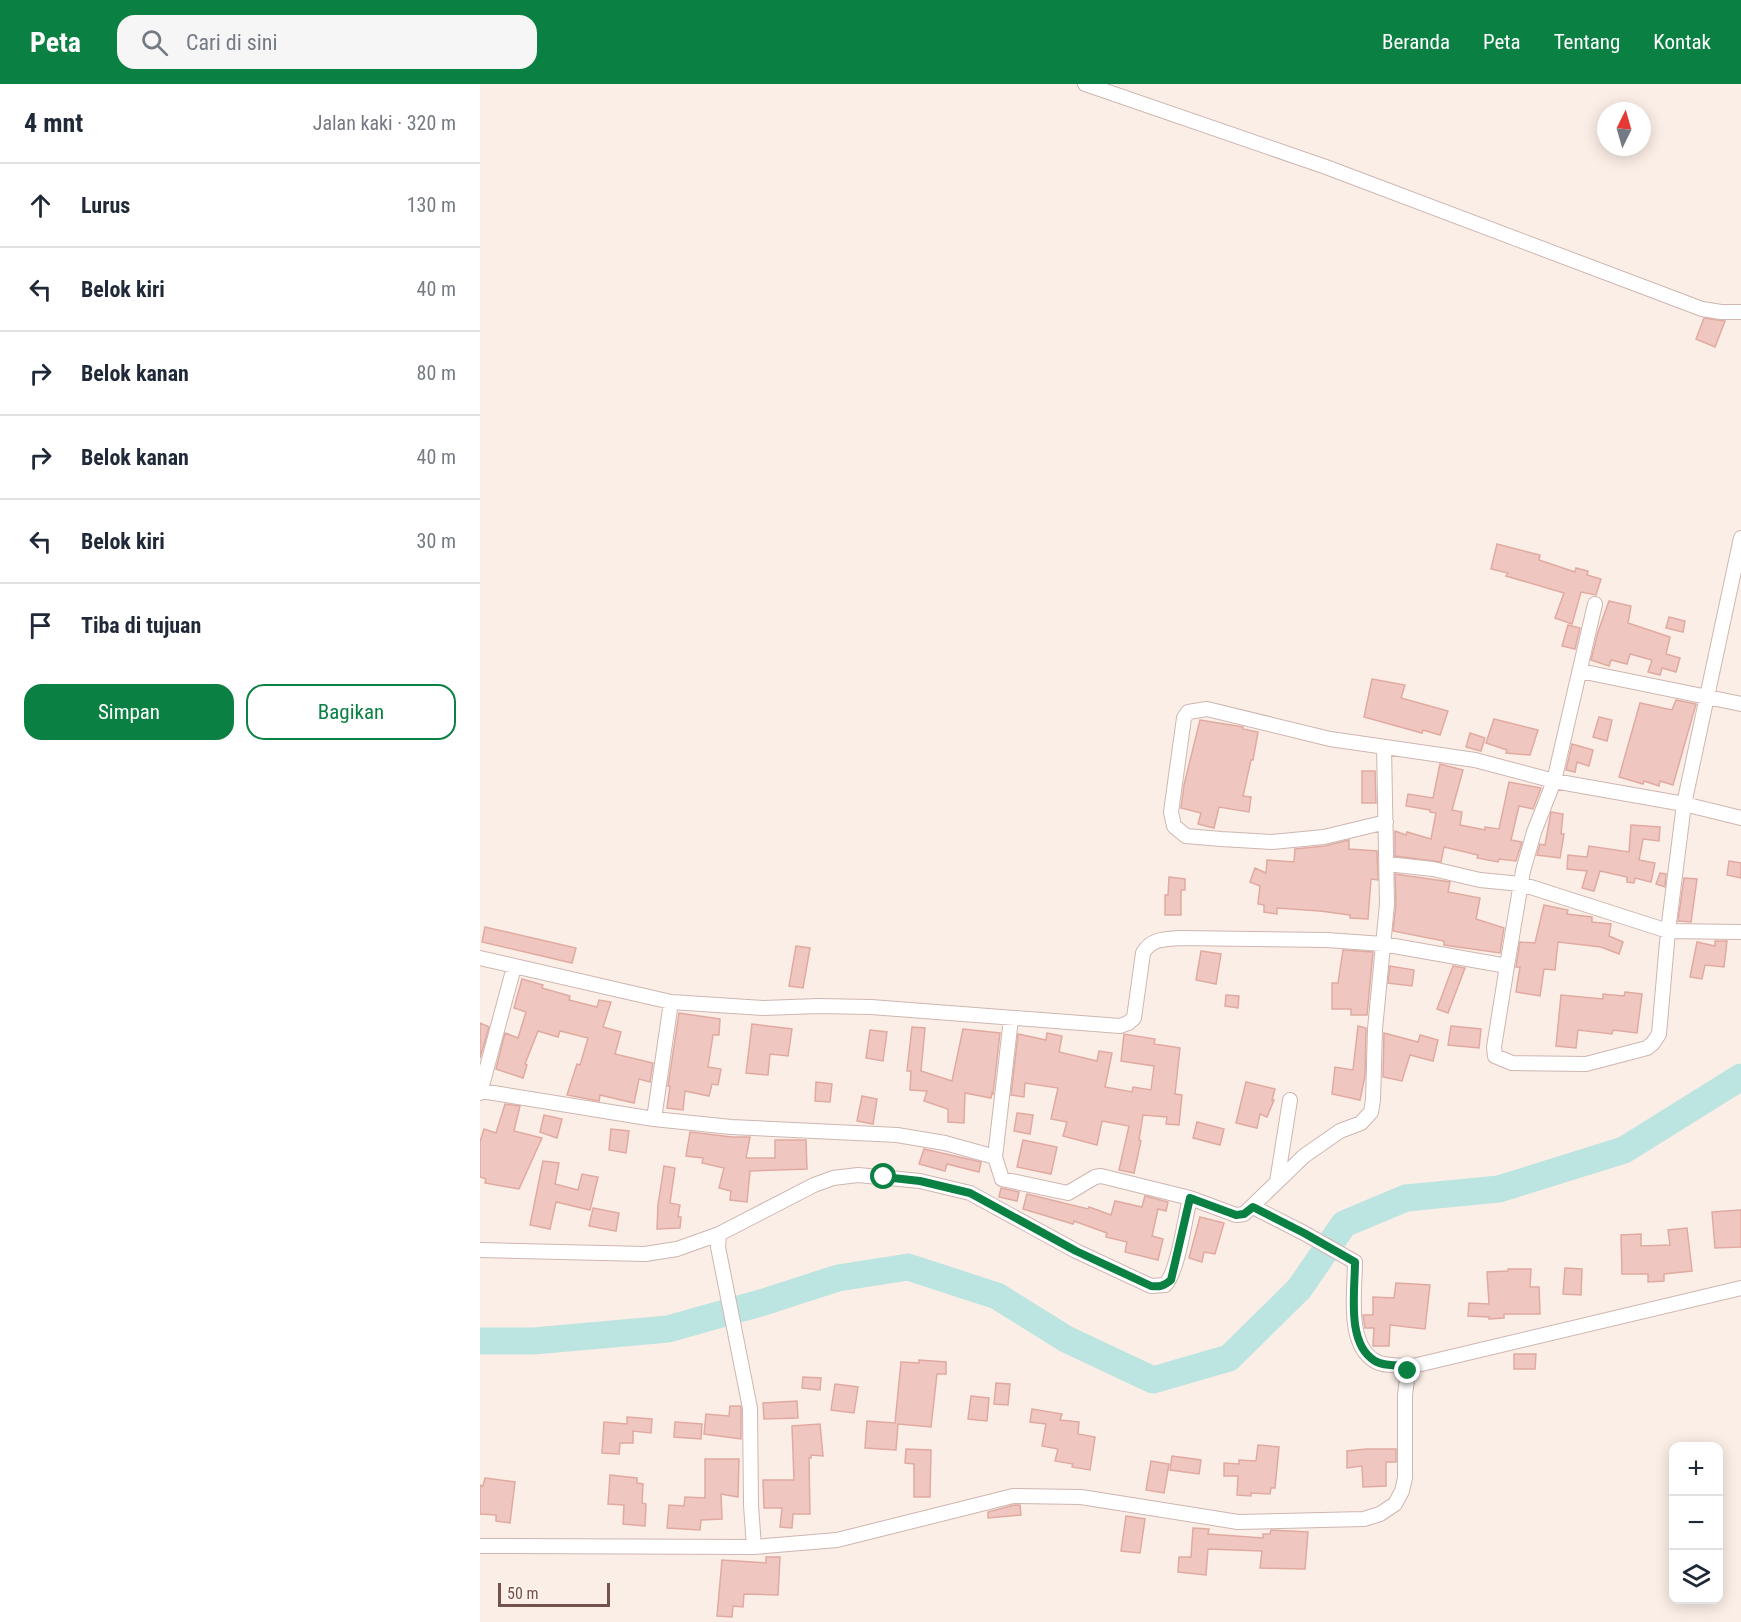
<!DOCTYPE html>
<html lang="id">
<meta charset="utf-8">
<style>
body{margin:0;font-family:"Roboto Condensed",sans-serif;background:#f6f6f7;color:#1f2937}
.controls{position:absolute;right:18px;bottom:18px;display:grid;overflow:hidden;border-radius:12px;box-shadow:0 3px 15px #0003}
.controls button{width:54px;height:54px;display:grid;place-items:center;padding:0;border:0;border-bottom:2px solid #e0e1e3;background:#fff;color:#1f2937;font:30px sans-serif}
.compass{position:absolute;left:1117px;top:18px;width:54px;height:54px;border-radius:50%;background:#fff;box-shadow:0 3px 15px #0003;rotate:5deg}
.scale{position:absolute;left:18px;bottom:15px;width:112px;box-sizing:border-box;padding-left:6px;border:3px solid #73514d;border-top:0;font-size:16px;line-height:21px;white-space:nowrap;color:#73514d;-webkit-text-stroke:4px #fef3ed;paint-order:stroke}
.stop{position:absolute;width:18px;height:18px;margin:-14px;border:4px solid #0b8043;border-radius:50%;background:#fff}
.stop.end{background:#0b8043;border-color:#fff;box-shadow:0 2px 6px #0008}
.list{margin:0;padding:0;list-style:none}
h2{display:flex;justify-content:space-between;align-items:center;height:78px;margin:0;padding:0 24px;font-size:26px}
h2 small{font-size:20px;font-weight:400;color:#747a83}
.list li{display:grid;grid-template-columns:39px 1fr auto;gap:18px;align-items:center;box-sizing:border-box;height:84px;padding:0 24px;border-top:2px solid #e0e1e3}
.list b{display:block;font-size:22px;white-space:nowrap}
.list em{font-size:20px;font-style:normal;color:#747a83}
.actions{display:flex;gap:12px;padding:18px 24px}
.actions a{flex:1;padding:14px 0;border:2px solid #0b8043;border-radius:18px;text-align:center;font-size:21px;color:#0b8043}
.actions .main{background:#0b8043;color:#fff}
.icon{flex:none;width:33px;height:33px;fill:none;stroke:currentColor;stroke-width:2;stroke-linecap:round;stroke-linejoin:round}
.map{position:relative;flex:none;width:1261px;height:1538px;overflow:hidden}
header{display:flex;align-items:center;gap:36px;box-sizing:border-box;height:84px;padding:0 30px;background:#0b8043;color:#fff}
header strong{font-size:28px}
nav{display:flex;gap:33px;margin-inline-start:auto;font-size:21px}
.search{width:420px;height:54px;background:#f6f6f7;display:flex;align-items:center;gap:15px;box-sizing:border-box;padding:0 21px;border-radius:18px;color:#747a83;font-size:22px}
main{display:flex}
aside{flex:1;background:#fff}
.map>svg:first-child{display:block}
.lines{fill:none;stroke-linecap:round;stroke-linejoin:round}
.river{stroke:#bce4e0;stroke-width:27}
.building{fill:#efc7c0;stroke:#e1aaa1;stroke-width:1.5}
.street-casing{stroke:#ceb6b1;stroke-width:16}
.street{stroke:#fff;stroke-width:14}
.route{stroke:#0b8043;stroke-width:8}
</style>
<header>
<strong>Peta</strong>
<div class="search"><svg class="icon" aria-label="search" viewBox="0 0 24 24"><circle cx="10" cy="10" r="6"/><path d="M15 15l6 6"/></svg>Cari di sini</div>
<nav><a>Beranda</a><a>Peta</a><a>Tentang</a><a>Kontak</a></nav>
</header>
<main>
<aside>
<h2>4 mnt<small>Jalan kaki · 320 m</small></h2>
<ul class="list">
<li><svg class="icon" aria-label="ahead" viewBox="0 0 24 24"><path d="M12 20V5M6 11l6-6 6 6"/></svg><div><b>Lurus</b></div><em>130 m</em></li>
<li><svg class="icon" aria-label="left" viewBox="0 0 24 24"><path d="M17 20v-9H6M10 6l-5 5 5 5"/></svg><div><b>Belok kiri</b></div><em>40 m</em></li>
<li><svg class="icon" aria-label="right" viewBox="0 0 24 24"><path d="M7 20v-9h11M14 6l5 5-5 5"/></svg><div><b>Belok kanan</b></div><em>80 m</em></li>
<li><svg class="icon" aria-label="right" viewBox="0 0 24 24"><path d="M7 20v-9h11M14 6l5 5-5 5"/></svg><div><b>Belok kanan</b></div><em>40 m</em></li>
<li><svg class="icon" aria-label="left" viewBox="0 0 24 24"><path d="M17 20v-9H6M10 6l-5 5 5 5"/></svg><div><b>Belok kiri</b></div><em>30 m</em></li>
<li><svg class="icon" aria-label="arrive" viewBox="0 0 24 24"><path d="M6 21V4h12l-3 4 3 4H6"/></svg><div><b>Tiba di tujuan</b></div></li>
</ul>
<div class="actions"><a class="main">Simpan</a><a>Bagikan</a></div>
</aside>
<div class="map">
<svg width="1261" height="1538" viewBox="0 0 1261 1538">
<rect width="100%" height="100%" fill="#fbeee7"/>
<g class="lines">
<path class="river" d="M0 1257H54L188 1245 284 1218 358 1194 428 1183 517 1212 586 1255 673 1296 749 1274 819 1205 864 1140 926 1114 1019 1105 1144 1066 1261 993"/>
</g>
<path class="building" d="M1224 234 1245 237 1235 263 1216 255Z
M1017 460 1060 471 1059 476 1095 488 1096 484 1108 487 1107 491 1121 495 1116 511 1101 508 1092 540 1075 534 1084 509 1026 492 1028 489 1011 485Z
M1129 517 1151 522 1148 539 1190 553 1186 570 1200 574 1196 588 1182 584 1180 591 1168 588 1172 576 1150 570 1147 580 1131 576 1129 582 1111 576 1118 548Z
M1189 533 1205 537 1203 548 1186 544Z
M1088 541 1100 544 1095 565 1082 562Z
M892 595 925 601 921 614 968 627 960 651 943 646 942 649 884 633Z
M1196 616 1216 620 1193 701 1180 697 1179 702 1164 697 1163 700 1139 693 1160 619 1192 626Z
M1119 633 1132 636 1127 657 1113 653Z
M1014 635 1058 646 1050 671 1026 669 1027 666 1006 659Z
M720 636 757 642 763 643V645L778 648 773 676H771L763 712 771 713 769 728 739 723 734 744 718 740 721 729 701 724 704 701Z
M990 649 1005 654 1001 667 986 663Z
M1092 660 1113 666 1109 682 1097 678 1095 688 1086 686Z
M960 680 983 686 972 726 982 728 980 741 1005 746V743L1019 745 1029 698 1061 704 1053 725 1039 722 1031 756 1042 758 1036 777 1019 775 1018 778 997 774 998 771 964 763 961 778 915 772V747L926 751 927 748 951 755 956 729 950 728V726L926 722 928 710 953 714Z
M882 687H895L896 719H882Z
M1071 728 1083 730 1081 750H1084L1080 774 1057 771 1060 760 1065 761Z
M1151 741 1180 743 1179 757 1163 755 1159 776 1175 779 1171 798 1155 794 1154 799 1147 798V793L1120 787 1114 807 1102 804 1107 787 1087 785 1088 771 1107 773 1109 762 1149 768Z
M869 756V765L897 767 898 796 891 795 888 835 870 834V831L840 827 797 824V830L784 828V821L778 820 780 802 770 798 775 784 786 789 787 776 814 778 815 765 845 762Z
M1249 777 1261 779V794L1247 791Z
M1180 789 1186 790 1185 803 1176 800Z
M915 790 970 798 968 808 1000 814 996 835 1024 844 1020 869 964 861V857L913 847 916 820Z
M689 793 705 795V806H701V831H685V811H688Z
M1204 794 1217 795 1211 838 1198 837Z
M1064 821 1088 826 1087 830 1112 833V838L1131 840 1129 852 1143 858 1139 870 1121 863 1078 858 1075 886 1064 885 1060 912 1036 908 1040 883H1036L1040 858 1055 859Z
M5 843 96 864 92 879 2 858Z
M1235 857H1247L1244 883 1225 881 1222 895 1210 893 1217 858 1235 862Z
M316 862 330 864 323 904 309 902Z
M863 866 893 868 887 931H871V925H852V899H858Z
M721 867 741 870 736 900 716 896Z
M910 882 934 886 932 902 908 899Z
M973 882 985 884 968 929 957 925Z
M42 895 63 901 62 904 90 912 89 916 117 923 119 916 131 918 123 943 141 948 135 970 173 979 170 998 159 995 154 1019 120 1011 119 1017 87 1011 97 980 100 981 108 954 80 947 78 953 58 947 45 980 47 981 43 994 16 985 25 949 38 954 46 928 34 924Z
M1145 908 1162 910 1157 949 1133 946 1132 950 1098 946 1096 964 1076 962 1081 911 1123 915V910L1144 912Z
M746 911 759 912 758 924 745 922Z
M199 929 240 935 239 951H233L228 983 241 985 238 1001 232 1000 229 1012 205 1007 203 1026 187 1024 190 1002H188Z
M0 939 9 943 0 974Z
M272 940 312 945 308 972 290 970 288 991 266 989Z
M878 942 886 944 885 992 880 1016 852 1010 855 983 873 986Z
M971 942 1001 945 999 964 968 961Z
M432 943 445 944 441 987 472 997 483 945 520 949 513 1010 512 1009 511 1014 485 1009 484 1039 468 1038V1025L444 1017 447 1007 430 1006 431 987H427Z
M390 946 407 948 403 977 386 974Z
M567 949 582 952 579 968 617 977 619 967 632 969 625 1003 652 1008 653 1003 671 1006 674 982 641 977 644 950 675 955 674 960 700 964 695 1010 702 1011 699 1041 686 1040 687 1033 663 1031 659 1056 661 1057 654 1089 639 1086 649 1042 622 1037 617 1061 583 1052 587 1038 571 1035 578 1004 545 999 544 1013 531 1011 538 950 566 956Z
M904 949 938 958 940 951 958 956 953 977 930 971 922 997 903 993Z
M336 998 352 1000 350 1018 335 1017Z
M766 998 795 1005 792 1016H794L787 1033 780 1030 777 1044 756 1039Z
M382 1012 397 1015 393 1040 377 1037Z
M25 1020 40 1022 34 1047 62 1054 39 1105 5 1099 6 1095 0 1093V1058L4 1045 16 1049Z
M537 1029 553 1031 550 1050 534 1047Z
M64 1031 82 1035 77 1054 60 1048Z
M717 1038 744 1045 740 1061 713 1054Z
M131 1045 149 1047 146 1069 129 1066Z
M210 1048 252 1053H270L266 1074H295V1056H326L327 1085 270 1087 267 1118 250 1116 251 1107 239 1104 244 1084 222 1079 223 1074 206 1072Z
M543 1056 577 1063 571 1090 537 1083Z
M444 1065 501 1078 499 1088 467 1080 465 1087 439 1080Z
M63 1077 79 1079 75 1100 98 1106 102 1090 118 1093 110 1126 76 1118 70 1145 50 1141Z
M184 1082 195 1084 190 1119 200 1121 198 1133H201L200 1144 177 1145 178 1121Z
M521 1104 539 1108 537 1117 519 1113Z
M547 1110 608 1125 609 1123 631 1131 635 1117 662 1123 665 1112 688 1118 686 1127 678 1125 672 1152 683 1155 678 1176 645 1168 647 1158 626 1153 627 1149 594 1137 593 1140 543 1125Z
M113 1124 139 1129 136 1147 109 1142Z
M1261 1126V1163L1235 1164 1232 1128Z
M720 1133 744 1139 735 1170 724 1168 722 1178 709 1174Z
M1207 1144 1212 1187 1184 1190V1197L1168 1198V1190H1142L1141 1151 1161 1150V1162L1190 1161 1188 1146Z
M1085 1184 1102 1185 1101 1211 1083 1210Z
M1028 1185H1051L1050 1203H1059L1060 1230H1024V1234L1009 1235V1233L988 1232 989 1219 1009 1220 1007 1188 1028 1187Z
M916 1199 950 1201 945 1245 910 1241 909 1262H893L894 1244H885L883 1231H893V1213L914 1214Z
M1034 1270H1056L1055 1285H1034Z
M439 1276 466 1278V1290H457L451 1343 418 1340 416 1366 385 1364 387 1337 415 1339 421 1278 439 1279Z
M323 1293 341 1294 340 1306 322 1304Z
M516 1299 530 1300 528 1321 514 1320Z
M355 1300 378 1303 374 1329 351 1326Z
M491 1312 509 1314 507 1337 488 1335Z
M317 1317 318 1334 284 1335 283 1319Z
M250 1322H261V1355L224 1350 226 1330 249 1332Z
M552 1325 582 1330 580 1336 599 1338 598 1350 615 1353 610 1386 592 1383 593 1380 575 1377 578 1365 562 1362 566 1340 550 1338Z
M147 1333 172 1335 171 1349 153 1347V1359H140L139 1370 122 1369 124 1338 147 1340Z
M195 1338 222 1340 221 1355 194 1353Z
M340 1340 343 1372 331 1371V1374H329L330 1430H313L312 1444 300 1443 302 1424H284L283 1396H314L312 1342Z
M778 1361 799 1363 795 1404H791L790 1410 771 1409V1412L757 1411 758 1392H744V1379L759 1380V1376L776 1377Z
M426 1365 451 1366 450 1413H434V1380L425 1379Z
M886 1365H916V1378H906V1402L883 1403 882 1382 867 1384V1367Z
M692 1372 721 1376 719 1390 690 1386Z
M225 1375H259L258 1413 241 1410 242 1435 221 1436 220 1446 187 1444 189 1421 204 1422 205 1413 225 1414Z
M671 1377 689 1380 684 1409 666 1406Z
M130 1391 157 1394V1399L163 1400 162 1419 166 1420 165 1442 143 1440 144 1421 128 1420Z
M5 1394 35 1398 30 1439 16 1437V1431L0 1430V1401L3 1402Z
M534 1421H540L541 1431 508 1434V1428Z
M646 1432 665 1435 660 1469 641 1467Z
M713 1444 729 1445 728 1450 783 1454V1450H790L791 1446 828 1448 825 1485 780 1484 782 1467 728 1465 726 1491 698 1488 699 1473H711Z
M286 1473H300L298 1511 264 1510 263 1523 253 1522 252 1533 237 1532 242 1476 286 1479Z"/>
<g class="lines">
<g class="street-casing">
<path id="street" d="M605 0 846 83 1222 225 1241 228H1261
M1100 587 1261 620
M906 738 844 753 792 758 741 755 706 752 694 742 691 728 704 634 708 628 727 625 850 655 995 676 1074 697 1204 720 1261 734
M907 780 953 785 1000 796 1041 800 1188 847 1261 848
M0 874 191 918 283 924 339 922 391 923 640 942 648 939 654 934 663 869C671 855 684 855 699 854L847 856 903 860 1027 882 1043 787 1054 748 1074 697 1115 520
M1027 882 1014 963 1015 972 1032 979 1106 980 1167 964 1173 959 1179 950 1188 847 1204 720 1261 454
M531 935 515 1073 522 1095 588 1109 615 1093 621 1092 710 1114
M1 1007 174 1035 251 1043 417 1051 465 1059 515 1073
M0 1009 34 883
M174 1035 191 918
M797 1098 810 1016
M773 1123 824 1149 875 1178C875 1207 866 1260 895 1277 905 1283 922 1281 933 1282
M239 1150 238 1163 270 1324 271 1421 274 1463
M0 1166 165 1170 197 1165 239 1150 334 1101 353 1094 378 1091 440 1097 490 1109 596 1167 671 1202 685 1201C698 1188 705 1134 710 1114L756 1131 764 1130 824 1072 860 1047 881 1039 891 1028 893 1016 895 945 907 820 904 663
M0 1462 274 1463 357 1456 533 1412 601 1413 758 1438 884 1435 900 1430 915 1420 922 1407 925 1394V1311L928 1287 933 1282 1261 1204"/>
</g>
<use href="#street" class="street"/>
</g>
<g class="lines">
<path class="route" d="M404 1093 440 1097 490 1109 596 1167 671 1202C680 1203 684 1202 691 1196L710 1114 756 1131 764 1130 773 1123 824 1149 875 1178C875 1207 866 1260 895 1277 905 1283 922 1281 933 1282L928 1287"/>
</g>
</svg>
<div class="controls">
<button>+</button>
<button>−</button>
<button><svg class="icon" aria-label="layers" viewBox="0 0 24 24"><path d="M12 4l9 5-9 5-9-5zM3 14l9 5 9-5"/></svg></button>
</div>
<svg class="compass" viewBox="-18 -18 36 36"><path d="M0-13l5 13h-10z" fill="#e53935"/><path d="M0 13l5-13h-10z" fill="#747a83"/></svg>
<div class="scale">50 m</div>
<div class="stop" style="left:404px;top:1093px"></div>
<div class="stop end" style="left:928px;top:1287px"></div>
</div>
</main>
